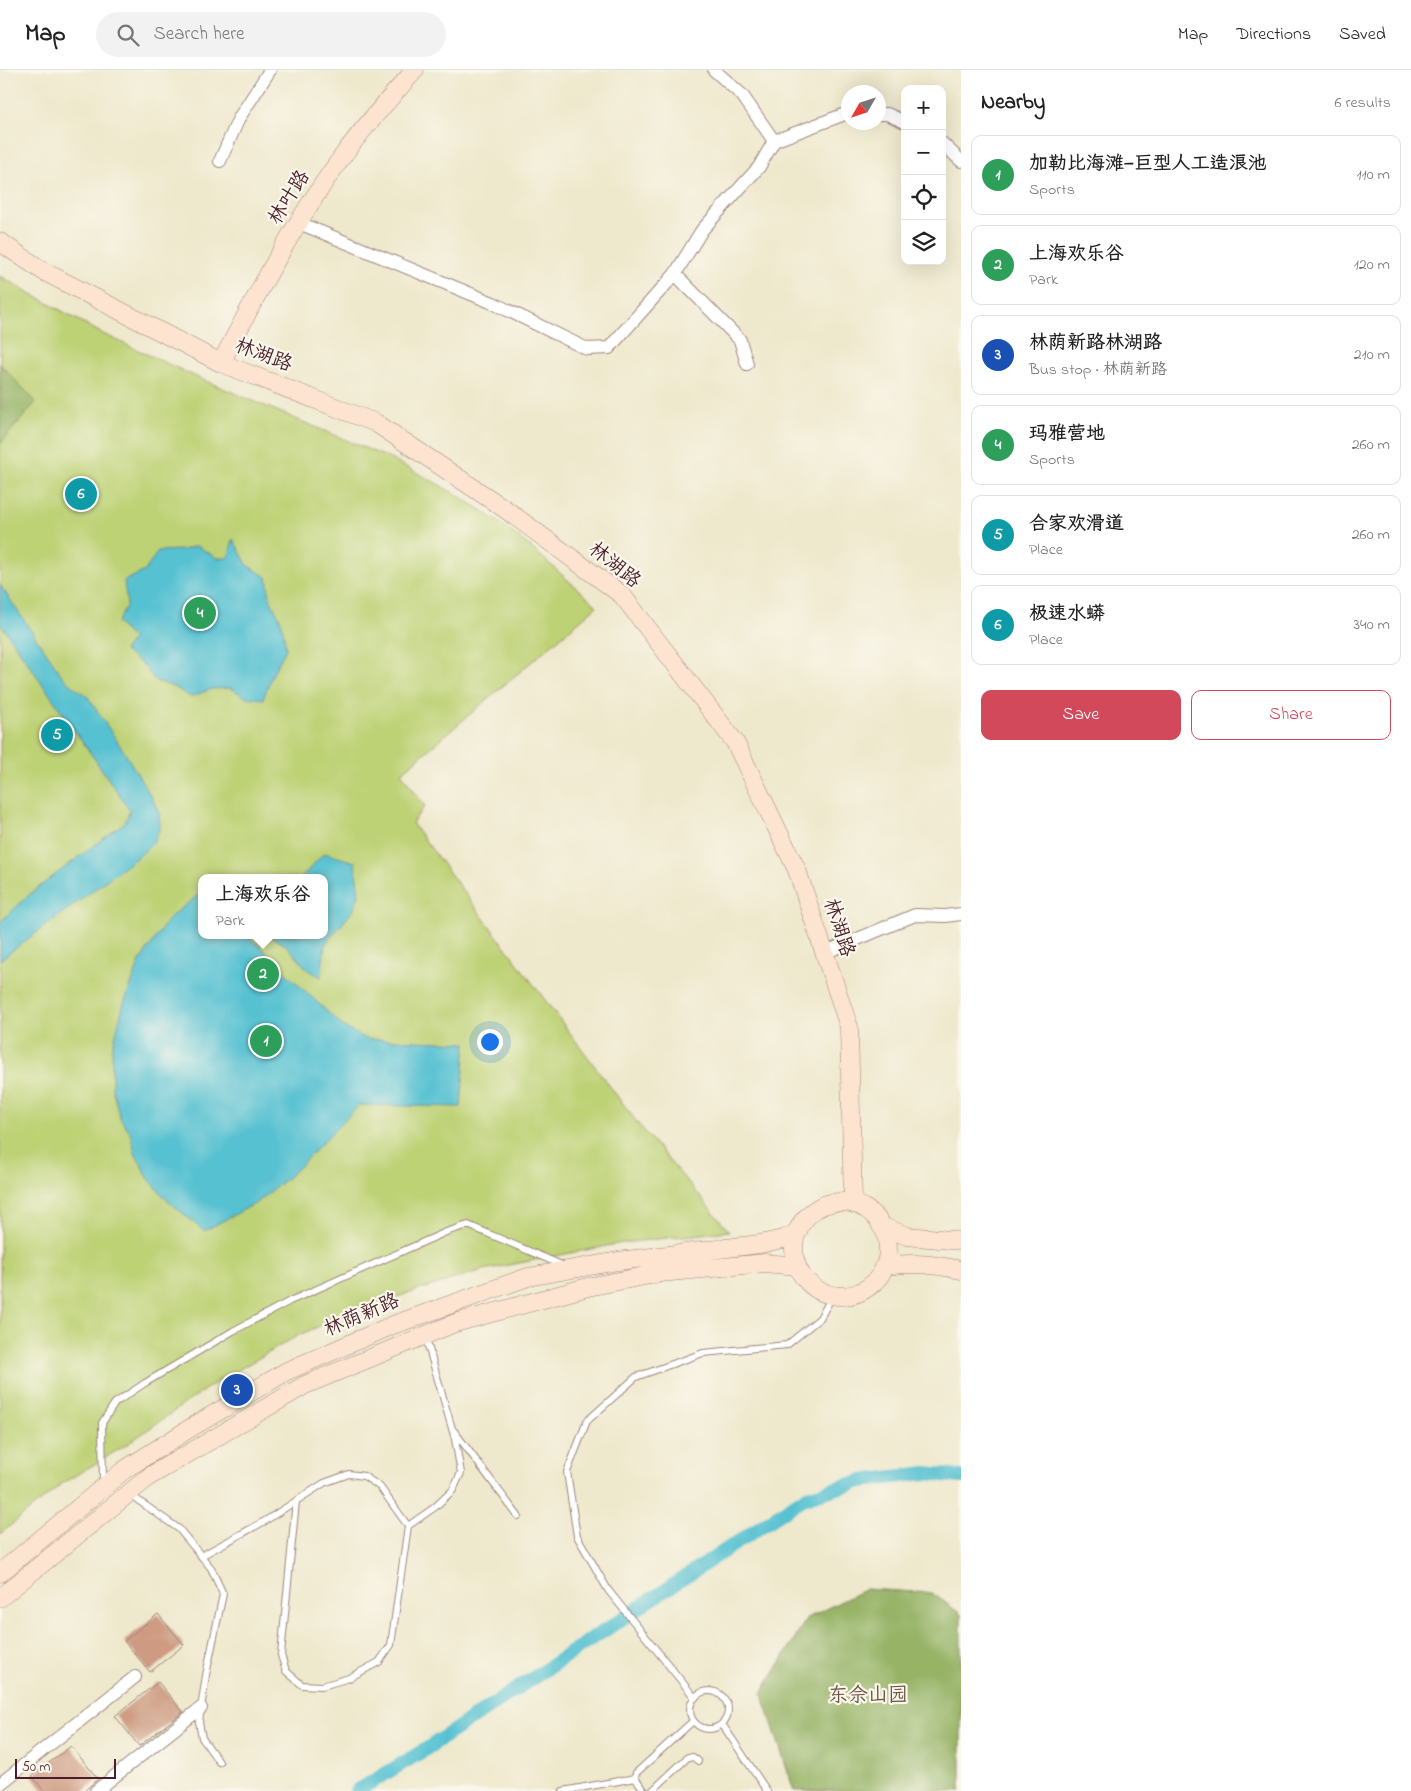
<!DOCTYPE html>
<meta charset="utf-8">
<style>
body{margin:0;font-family:"Indie Flower","LXGW WenKai TC",sans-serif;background:#f2f2f2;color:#222}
.controls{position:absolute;right:15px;top:15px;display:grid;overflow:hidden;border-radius:10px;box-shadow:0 5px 20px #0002}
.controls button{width:45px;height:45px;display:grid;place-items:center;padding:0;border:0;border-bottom:1px solid #e0e0e0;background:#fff;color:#222;font:25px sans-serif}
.compass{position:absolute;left:841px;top:15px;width:45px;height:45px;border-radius:50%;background:#fff;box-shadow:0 5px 20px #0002;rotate:231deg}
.scale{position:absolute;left:15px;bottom:12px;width:101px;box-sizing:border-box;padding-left:5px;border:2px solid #4a1f2b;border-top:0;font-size:14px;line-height:18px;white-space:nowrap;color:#4a1f2b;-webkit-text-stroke:4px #fbf7ec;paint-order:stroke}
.you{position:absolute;left:489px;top:971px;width:18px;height:18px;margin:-12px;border:4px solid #fff;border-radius:50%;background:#1a73e8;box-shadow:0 0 0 8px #1a73e833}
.badge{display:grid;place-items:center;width:32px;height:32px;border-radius:50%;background:#d1495b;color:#fff;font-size:16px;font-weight:700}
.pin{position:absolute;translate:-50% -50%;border:2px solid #fff;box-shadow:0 1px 5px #0006}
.popup{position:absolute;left:198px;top:804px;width:130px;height:65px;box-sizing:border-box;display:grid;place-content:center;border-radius:10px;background:#fff;filter:drop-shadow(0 1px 4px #0005);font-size:16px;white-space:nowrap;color:#767676}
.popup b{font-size:19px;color:#222}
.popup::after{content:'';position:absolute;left:50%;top:100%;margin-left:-10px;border:10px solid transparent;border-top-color:#fff}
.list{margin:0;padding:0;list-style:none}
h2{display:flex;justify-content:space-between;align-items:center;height:65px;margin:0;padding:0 20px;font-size:21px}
h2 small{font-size:16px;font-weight:400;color:#767676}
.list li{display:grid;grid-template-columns:32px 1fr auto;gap:15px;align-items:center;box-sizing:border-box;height:80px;margin:0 10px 10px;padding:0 10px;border:1px solid #e0e0e0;border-radius:10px}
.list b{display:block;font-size:19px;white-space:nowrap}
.list p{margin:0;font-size:16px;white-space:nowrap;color:#767676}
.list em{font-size:16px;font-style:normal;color:#767676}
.actions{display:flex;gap:10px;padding:15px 20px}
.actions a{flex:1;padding:11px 0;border:1px solid #d1495b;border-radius:10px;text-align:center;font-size:18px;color:#d1495b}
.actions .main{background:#d1495b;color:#fff}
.icon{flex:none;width:28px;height:28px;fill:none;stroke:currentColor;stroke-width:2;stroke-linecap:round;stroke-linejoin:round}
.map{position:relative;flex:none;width:961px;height:1721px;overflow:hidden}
header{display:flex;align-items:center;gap:30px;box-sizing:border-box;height:70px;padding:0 25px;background:#fff;border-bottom:1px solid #e0e0e0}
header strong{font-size:24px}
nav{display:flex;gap:28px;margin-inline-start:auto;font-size:18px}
.search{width:350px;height:45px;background:#f2f2f2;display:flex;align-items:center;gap:12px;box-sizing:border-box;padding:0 18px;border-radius:28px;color:#767676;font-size:19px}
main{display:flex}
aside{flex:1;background:#fff}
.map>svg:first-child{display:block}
.green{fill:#bdd175;stroke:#847850;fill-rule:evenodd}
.forest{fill:#96b366;stroke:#706948}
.water{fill:#56c1d1;stroke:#50707e}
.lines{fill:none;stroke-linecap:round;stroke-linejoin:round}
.canal{stroke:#56c1d1;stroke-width:14}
.building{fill:#ce9b82}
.lane-casing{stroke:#9c847c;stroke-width:8}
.street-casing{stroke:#9c847c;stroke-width:14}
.secondary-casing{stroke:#9c847c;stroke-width:19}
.lane{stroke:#fff;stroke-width:6}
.street{stroke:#fff;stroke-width:12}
.secondary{stroke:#fde4d1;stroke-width:18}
.labels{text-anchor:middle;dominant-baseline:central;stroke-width:4.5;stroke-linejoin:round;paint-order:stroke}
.street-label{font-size:20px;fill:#4a1f2b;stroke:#fbf7ec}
.park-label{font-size:20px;fill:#6c5441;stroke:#fbf7ec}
</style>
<header>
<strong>Map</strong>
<div class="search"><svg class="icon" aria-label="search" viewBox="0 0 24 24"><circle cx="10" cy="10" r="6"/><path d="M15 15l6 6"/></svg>Search here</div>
<nav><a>Map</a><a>Directions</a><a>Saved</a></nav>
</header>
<main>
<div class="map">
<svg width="961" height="1721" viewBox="0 0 961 1721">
<rect width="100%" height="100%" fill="#fbf7ec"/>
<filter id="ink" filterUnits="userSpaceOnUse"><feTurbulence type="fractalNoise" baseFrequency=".02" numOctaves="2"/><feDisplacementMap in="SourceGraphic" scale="10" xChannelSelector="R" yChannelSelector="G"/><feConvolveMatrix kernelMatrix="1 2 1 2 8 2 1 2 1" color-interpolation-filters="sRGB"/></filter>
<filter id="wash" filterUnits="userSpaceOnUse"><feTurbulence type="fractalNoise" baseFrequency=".0096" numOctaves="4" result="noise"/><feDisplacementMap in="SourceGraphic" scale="20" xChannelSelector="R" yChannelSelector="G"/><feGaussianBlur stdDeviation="1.12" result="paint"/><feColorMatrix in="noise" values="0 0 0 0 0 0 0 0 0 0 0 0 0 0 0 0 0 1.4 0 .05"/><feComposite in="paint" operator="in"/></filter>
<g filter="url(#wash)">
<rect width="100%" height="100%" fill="#eee8cc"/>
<path class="green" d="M0 206 101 263 201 309 384 386C424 406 464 427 500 453 533 477 566 509 597 536L401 703 425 736 412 753 639 1055 729 1161 622 1173 483 1200 364 1237 299 1265 210 1316 126 1375 63 1413 0 1464ZM202 808H324V865H202Z"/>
<path class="forest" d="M0 294 36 332 0 374Z
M866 1519 932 1523 961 1544V1721H794L762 1623 807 1548Z"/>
<path class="water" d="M233 469 248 496 267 507 270 528 282 553 286 579 273 603 263 629 245 627 231 618 212 619 190 627 176 618 156 611 142 594 124 581 133 568 117 553 127 534 124 511 145 501 158 481 182 480 197 476 217 488H228Z
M0 515 65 610 88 627 123 680 152 728 159 743 160 758 153 773 140 785 0 890V852L30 824 125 752 130 740 0 553Z
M324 783 355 792 359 825 353 841 325 874 321 907 307 899 287 876 268 865H324V808H301Z
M202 822V865H244L260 876 289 906 345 958 367 969 466 973 461 1037 359 1035 295 1101 258 1132 204 1161 167 1130 148 1108 135 1083 130 1062 120 1048 112 1018V979L123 936 140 891 169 848Z"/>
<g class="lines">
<path class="canal" d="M357 1721 426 1679 804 1428 861 1411 926 1403 961 1407"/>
</g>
<g id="blocks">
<path class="building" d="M158 1544 184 1575 150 1602 124 1571Z
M158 1612 183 1642 139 1676 115 1646Z
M71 1676 98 1709 84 1721H44L32 1706Z"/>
</g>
</g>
<g filter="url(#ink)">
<use href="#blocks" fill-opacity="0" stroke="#9c847c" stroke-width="1"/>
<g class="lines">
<g class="lane-casing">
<path id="lane" d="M454 1361 518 1446
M103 1413 102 1353 115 1333 145 1313 233 1261 290 1231 446 1162 468 1155 564 1196
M129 1424 179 1459 211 1498 223 1524 206 1605 199 1652 202 1668 219 1692
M296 1431 281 1585 286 1601 302 1615 322 1616 349 1608 379 1592 391 1575 408 1456
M201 1486 265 1451 324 1413 349 1404 364 1406 380 1417 408 1456 435 1437 453 1420 461 1403 455 1369 425 1265
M690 1640a19 19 0 1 1 38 0a19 19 0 1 1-38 0Z
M695 1628 608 1520 577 1466 567 1402 587 1351 636 1307 703 1283 787 1275 820 1248 833 1225
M722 1654 767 1721
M563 1721 635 1708
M645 1721 635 1708 636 1703 693 1651
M652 1721 688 1687H693L698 1691"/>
</g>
<g class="street-casing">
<path id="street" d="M714 0 742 25 774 71
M878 44H887L905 52
M942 73 961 91
M220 91 239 48 270 0
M299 153 493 233 587 279 609 278 675 204 702 160 759 97 774 71 845 44H848
M675 204 740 270 747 294
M824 883 915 845 945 846 961 844
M0 1714 135 1607
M96 1721 201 1638"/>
</g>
<g class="secondary-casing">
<path id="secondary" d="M0 172 43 201 221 293 376 353 505 439 622 525 735 672 797 800 849 957 853 1134
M221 293C258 222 295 151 342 87 364 56 390 28 415 0
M794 1179a47 47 0 1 1 94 0a47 47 0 1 1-94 0Z
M881 1156 907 1166 961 1171
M884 1196C913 1192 932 1194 961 1200
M0 1503 124 1400 192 1357 287 1301 393 1255 528 1207 618 1191 760 1174 783 1169 798 1162
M0 1528 150 1406 305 1315 455 1253 588 1217 660 1203 765 1193 797 1196"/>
</g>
<use href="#lane" class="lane"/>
<use href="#street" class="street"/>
<use href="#secondary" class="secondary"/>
</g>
</g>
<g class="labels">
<g class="street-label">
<text transform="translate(290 128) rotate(-58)">林叶路</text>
<text transform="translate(263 286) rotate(21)">林湖路</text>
<text transform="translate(614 496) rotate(39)">林湖路</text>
<text transform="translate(838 858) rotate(72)">林湖路</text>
<text transform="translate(362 1246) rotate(-23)">林荫新路</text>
</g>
<g class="park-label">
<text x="868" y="1626">东佘山园</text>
</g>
</g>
</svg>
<div class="controls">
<button>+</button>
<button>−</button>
<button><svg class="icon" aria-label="locate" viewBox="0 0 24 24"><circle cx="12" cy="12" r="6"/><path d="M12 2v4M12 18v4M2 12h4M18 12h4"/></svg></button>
<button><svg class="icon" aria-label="layers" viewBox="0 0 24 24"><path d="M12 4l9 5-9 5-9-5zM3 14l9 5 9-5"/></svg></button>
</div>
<svg class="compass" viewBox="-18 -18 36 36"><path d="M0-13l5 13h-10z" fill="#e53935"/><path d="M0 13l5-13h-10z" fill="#767676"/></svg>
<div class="scale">50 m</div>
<div class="you"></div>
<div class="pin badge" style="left:266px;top:971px;background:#2e9e5b">1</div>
<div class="pin badge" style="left:263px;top:904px;background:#2e9e5b">2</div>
<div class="popup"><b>上海欢乐谷</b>Park</div>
<div class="pin badge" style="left:237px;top:1320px;background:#1a4fb4">3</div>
<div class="pin badge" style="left:200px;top:543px;background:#2e9e5b">4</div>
<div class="pin badge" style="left:57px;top:665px;background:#0f9aa8">5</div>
<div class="pin badge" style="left:81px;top:424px;background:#0f9aa8">6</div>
</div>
<aside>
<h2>Nearby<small>6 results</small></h2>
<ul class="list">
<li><span class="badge" style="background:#2e9e5b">1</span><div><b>加勒比海滩—巨型人工造浪池</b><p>Sports</p></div><em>110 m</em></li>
<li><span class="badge" style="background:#2e9e5b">2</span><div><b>上海欢乐谷</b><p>Park</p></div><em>120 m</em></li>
<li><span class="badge" style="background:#1a4fb4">3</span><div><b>林荫新路林湖路</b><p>Bus stop · 林荫新路</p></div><em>210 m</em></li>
<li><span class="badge" style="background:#2e9e5b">4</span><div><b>玛雅营地</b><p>Sports</p></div><em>260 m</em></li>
<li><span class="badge" style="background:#0f9aa8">5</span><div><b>合家欢滑道</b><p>Place</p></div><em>260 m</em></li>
<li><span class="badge" style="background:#0f9aa8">6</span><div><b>极速水蟒</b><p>Place</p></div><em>340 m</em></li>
</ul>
<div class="actions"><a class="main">Save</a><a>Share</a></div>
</aside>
</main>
